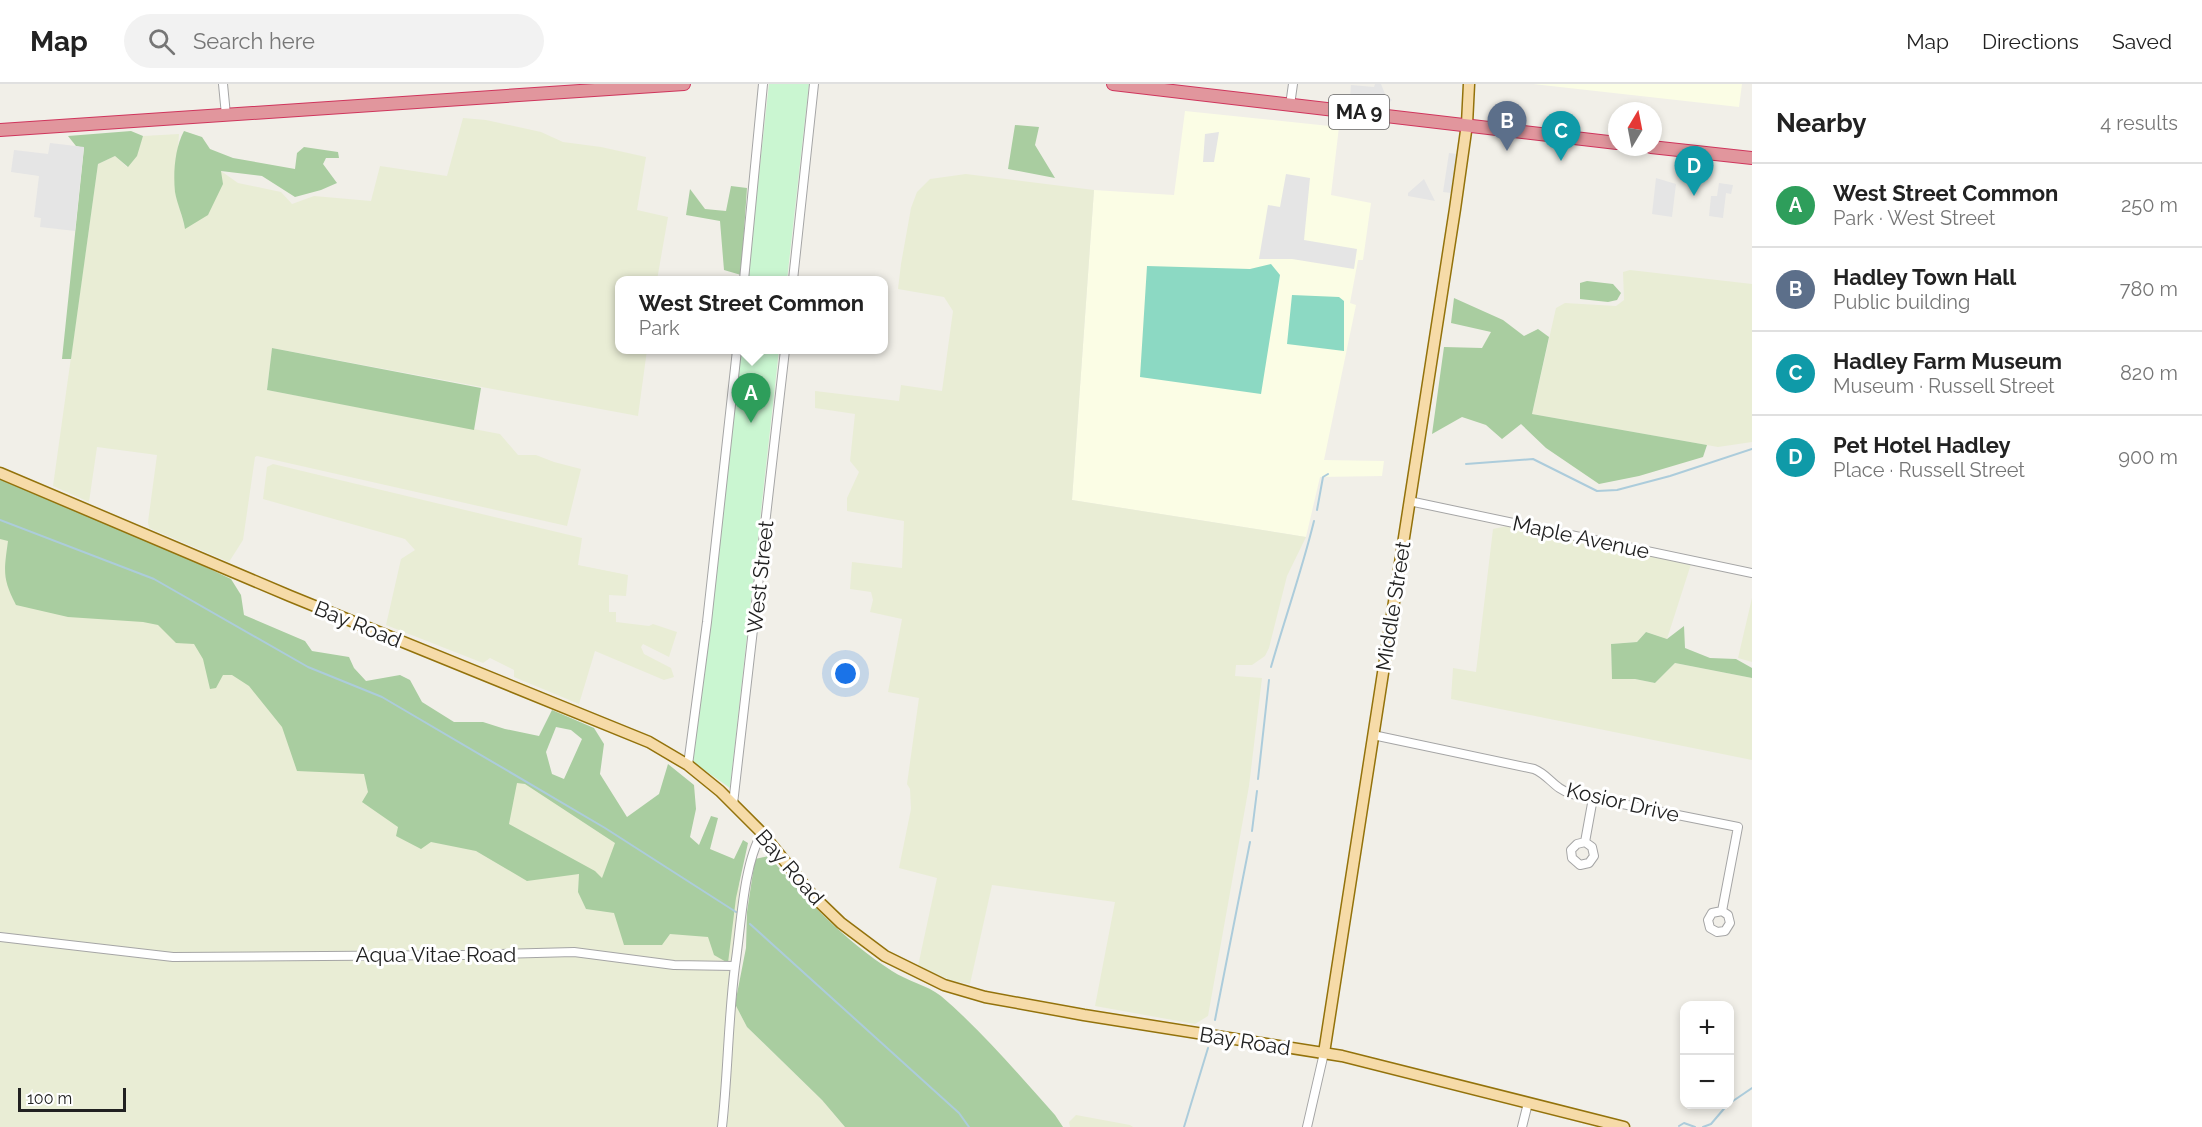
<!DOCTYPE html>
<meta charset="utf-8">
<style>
body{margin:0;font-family:Raleway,sans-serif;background:#f2f2f2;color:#222}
.controls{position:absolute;right:18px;bottom:18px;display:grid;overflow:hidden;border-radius:12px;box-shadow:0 3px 9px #0003}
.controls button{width:54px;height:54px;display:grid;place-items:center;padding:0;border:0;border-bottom:2px solid #e0e0e0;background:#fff;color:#222;font:30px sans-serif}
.compass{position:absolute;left:1608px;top:18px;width:54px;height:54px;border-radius:50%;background:#fff;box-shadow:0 3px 9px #0003;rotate:10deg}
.scale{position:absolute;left:18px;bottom:15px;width:108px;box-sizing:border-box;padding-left:6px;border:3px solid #212121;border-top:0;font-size:16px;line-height:21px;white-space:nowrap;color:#212121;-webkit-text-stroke:4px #fff;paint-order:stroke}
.you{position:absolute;left:846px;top:590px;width:21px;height:21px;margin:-15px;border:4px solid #fff;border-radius:50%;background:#1a73e8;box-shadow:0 0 0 9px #1a73e833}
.badge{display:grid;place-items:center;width:39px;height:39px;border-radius:50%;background:#b45309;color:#fff;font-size:20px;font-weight:700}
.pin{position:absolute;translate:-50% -50px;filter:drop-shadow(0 2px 3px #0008)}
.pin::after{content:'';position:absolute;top:32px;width:21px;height:18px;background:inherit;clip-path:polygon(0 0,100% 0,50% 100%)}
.popup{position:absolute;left:615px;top:192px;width:273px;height:78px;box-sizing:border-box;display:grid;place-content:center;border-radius:12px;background:#fff;filter:drop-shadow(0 2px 4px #0005);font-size:20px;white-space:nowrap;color:#767676}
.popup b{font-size:22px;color:#222}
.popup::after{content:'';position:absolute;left:50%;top:100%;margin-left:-12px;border:12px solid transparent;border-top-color:#fff}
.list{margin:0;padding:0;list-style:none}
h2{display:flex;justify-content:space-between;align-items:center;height:78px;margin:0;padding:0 24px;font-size:26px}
h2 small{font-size:20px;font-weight:400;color:#767676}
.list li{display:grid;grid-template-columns:39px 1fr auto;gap:18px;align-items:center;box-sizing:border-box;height:84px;padding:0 24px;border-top:2px solid #e0e0e0}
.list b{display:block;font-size:22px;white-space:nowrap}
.list p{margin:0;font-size:20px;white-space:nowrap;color:#767676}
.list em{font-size:20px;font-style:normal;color:#767676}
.icon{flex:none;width:33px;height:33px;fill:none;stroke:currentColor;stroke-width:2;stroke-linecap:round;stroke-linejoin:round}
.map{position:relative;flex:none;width:1752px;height:1043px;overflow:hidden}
header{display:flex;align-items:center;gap:36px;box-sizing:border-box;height:84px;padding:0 30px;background:#fff;border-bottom:2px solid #e0e0e0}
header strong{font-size:28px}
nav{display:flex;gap:33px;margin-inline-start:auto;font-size:21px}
.search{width:420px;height:54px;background:#f2f2f2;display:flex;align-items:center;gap:15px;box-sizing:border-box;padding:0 21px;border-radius:33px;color:#767676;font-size:22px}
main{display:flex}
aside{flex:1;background:#fff}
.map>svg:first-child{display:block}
.education{fill:#fbfde5}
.farmland{fill:#e9edd5}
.forest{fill:#a9cda0;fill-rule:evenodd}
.park{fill:#caf6d1}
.pitch{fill:#8cd9c3}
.parking{fill:#e5e5e5}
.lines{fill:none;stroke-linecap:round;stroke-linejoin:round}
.stream{stroke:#acccdb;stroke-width:2}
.minor-casing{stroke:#a5a5a5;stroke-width:10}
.major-casing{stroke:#93720b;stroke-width:13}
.highway-casing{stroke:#cf355c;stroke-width:14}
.minor{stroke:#fff;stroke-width:8}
.major{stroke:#f6dba8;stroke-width:10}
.highway{stroke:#e1969d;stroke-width:12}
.labels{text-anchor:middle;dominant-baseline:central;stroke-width:6;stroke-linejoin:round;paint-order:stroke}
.shield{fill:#fff;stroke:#646464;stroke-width:1.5}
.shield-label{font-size:20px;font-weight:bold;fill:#212121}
.street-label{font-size:21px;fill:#212121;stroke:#fff}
</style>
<header>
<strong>Map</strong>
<div class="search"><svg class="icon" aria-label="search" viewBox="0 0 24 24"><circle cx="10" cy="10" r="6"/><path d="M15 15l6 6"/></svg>Search here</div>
<nav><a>Map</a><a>Directions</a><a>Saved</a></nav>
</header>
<main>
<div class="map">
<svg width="1752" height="1043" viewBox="0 0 1752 1043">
<rect width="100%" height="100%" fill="#f1efe8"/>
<path class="education" d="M1533 0H1742L1739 23Z
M1185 27 1339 43 1331 111 1371 119 1363 176H1358L1350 219 1356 221 1324 376 1384 377 1382 392 1320 393 1306 453 1072 416 1094 106 1174 111Z"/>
<path class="farmland" d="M463 34 486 36 541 48 563 58 601 63 646 73 637 126 668 133 657 196H619V266H647L638 332 272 264 267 306 500 350 518 371H536L554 378 581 385 567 442 257 372 255 373 243 456 229 478 149 444 148 438 157 371 97 363 89 418 53 402 98 80 115 72 127 83 136 72 143 52 179 50 175 107 185 144 221 87 238 99 281 108 292 120 314 112 371 117 380 82 447 92Z
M966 90 1094 106 1072 416 1306 453 1287 492 1269 564 1265 572 1252 581H1236L1235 592 1262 594 1249 702 1208 932 1195 940 1095 922 1115 818 992 801 970 900 952 897 918 882 937 794 899 784 911 725 910 705 907 700 919 614 888 608 902 535 870 528 873 516 871 508 850 505 852 478 902 484 904 437 847 427V414L859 388 850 377 855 330 815 324V307L899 317 901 301 942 307 953 227 944 213 898 205 901 180 911 124 917 108 930 95Z
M1630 186 1752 200V358L1718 363 1532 330 1556 224 1565 219 1616 222 1624 216 1623 188Z
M273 380 582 454 578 481 628 491 626 512 609 511V528H616V538L649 542 653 540 677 548 669 573 643 560 641 563 644 570 671 584 674 593 664 596 595 567 579 620 514 593V586L490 574 483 579 386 541 401 475 415 466 405 455 263 415 267 383Z
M0 436 740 800 731 879 672 876 575 865 189 873 0 848Z
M1507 442 1691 480 1667 555 1646 548 1637 558 1611 560 1612 595H1635L1655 599 1675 579 1752 594V676L1451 615 1453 584 1476 588 1493 445Z
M1752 514V578L1738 574Z
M0 856 179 877 573 871 676 884 730 887 719 1043H0Z
M735 920 747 943 822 1016 845 1043H726L729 1026Z
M1076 1031 1130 1041 1133 1043H1070L1069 1038Z"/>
<path class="forest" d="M1015 41 1039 43 1035 61 1055 94 1008 85Z
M131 47 143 52 137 72 128 83 115 72 98 80 71 275H62L84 64 76 62 68 52Z
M184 47 202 53 210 65 233 74 295 85 297 69 304 63 338 68 339 74H326L323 80 337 99 321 106 295 113 262 92 221 87 223 100 208 131 185 145C183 132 177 120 175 108 173 88 175 64 184 47Z
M731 102 747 104 741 191 724 186 720 137 686 131 690 105 705 125 726 127Z
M1587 197 1613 200 1621 209 1617 216 1608 218 1580 215V199Z
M1454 214 1503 236 1524 252 1538 245 1549 253 1532 330 1707 361 1703 373 1639 392 1599 400 1546 364 1521 340 1502 355 1486 341 1462 333 1432 350 1444 263 1482 264 1491 248 1451 239Z
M272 264 481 304 474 346 267 306Z
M0 395 157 460 231 495 241 511 244 531 305 557 312 567 349 573 354 584 366 597 400 591 410 596 422 618 454 638H483L505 645 539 652 552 626 594 644 604 660 600 690 627 733 659 710 668 680 694 701 696 725 690 753 699 761 711 732 718 734 710 765 734 775 743 756 748 759 736 814 728 879 714 871 708 853 670 850 662 861H624L614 829 586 825 578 808 579 790 527 797 476 767 431 758 421 765 396 752 398 743 362 718 368 708 364 690 297 687 282 643 249 602 232 591H223L216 604 210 605 203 575 194 560 176 559 158 541 143 538 68 533 16 521C2 494 4 487 8 457L0 455ZM556 643 571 646 582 655 564 695 552 690 546 668ZM517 699 525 700 615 759 602 794 595 787 509 740Z
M1684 542 1685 564 1710 574 1736 575 1752 584V594L1675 579 1655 599 1635 595H1612L1611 560 1637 558 1646 548 1667 555Z
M769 772C805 815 844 856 892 887 907 897 927 901 941 912 983 948 1018 990 1055 1031L1063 1043H845L822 1016 747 943 735 920 746 864 747 828 755 775Z"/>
<path class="park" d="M769 0H809L787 196H747Z
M739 266H779L730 704 693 678Z"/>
<path class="pitch" d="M1271 180 1280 191 1261 310 1140 293 1147 182 1250 185Z
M1292 211 1339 213 1344 217V267L1287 260Z"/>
<path class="parking" d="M1375 0H1381L1385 10 1392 16 1390 18 1350 14 1351 1 1374 3Z
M1219 48 1214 78H1203L1205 50Z
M50 59 84 63 75 147 40 143 41 134 34 133 39 92 11 88 14 66 48 70Z
M1449 69 1457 70 1451 109 1443 108Z
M1286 90 1310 94 1304 156 1357 165 1354 185 1292 175H1259L1268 121 1280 123Z
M1656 94 1676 100 1672 133 1652 130Z
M1424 95 1435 117 1408 112V109Z
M1719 99 1733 101 1731 110 1726 109 1723 134 1709 132 1711 112H1717Z"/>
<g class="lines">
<path class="stream" d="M1466 380 1533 375 1597 407 1617 406 1670 392 1752 365
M1317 426 1323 393 1328 390
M0 436 154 495 308 583 382 613 605 744 736 828
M1271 583C1285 534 1302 486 1314 437
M1258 695 1269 596
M1252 747 1257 707
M750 840 959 1029 969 1043
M1215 936 1250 758
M1730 1019 1752 1004
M1679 1042 1684 1039 1695 1043
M1184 1043 1208 964
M1703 1043 1711 1040 1728 1020"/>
<g class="minor-casing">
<path id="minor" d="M223 0 226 31
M1290 21 1293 0
M744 196 763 0
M793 196 814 0
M1409 417 1752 489
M1373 651 1534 685C1549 691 1554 705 1572 710L1738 743 1722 827 1712 829 1708 836 1710 844 1717 848 1725 847 1730 839 1728 831 1722 827
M688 681 707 538 737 266
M733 720 785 266
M1585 758 1592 763 1594 772 1589 779 1580 781 1572 774 1571 766 1577 760 1585 758 1593 714
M0 853 173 873 464 871 574 868 674 881 735 882C741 845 743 780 762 749
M722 1043C728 990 728 936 735 882
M1307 1043 1324 969
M1522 1043 1528 1019"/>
</g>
<g class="major-casing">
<path id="major" d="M0 389 290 512 649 658 688 681 720 707 762 749 813 812 841 839 885 872 944 901 985 913 1084 931 1342 972 1624 1043
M1324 969 1455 125 1467 40 1469 0"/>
</g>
<g class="highway-casing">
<path id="highway" d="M1113 0 1617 59
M0 46 684 0
M1651 63 1752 74"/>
</g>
<use href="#minor" class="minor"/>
<use href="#major" class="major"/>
<use href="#highway" class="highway"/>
</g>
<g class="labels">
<rect class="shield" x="1329" y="11" width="60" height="34" rx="4.5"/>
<g class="shield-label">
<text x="1359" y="28">MA 9</text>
</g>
<g class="street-label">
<text transform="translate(1581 453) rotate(12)">Maple Avenue</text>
<text transform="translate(760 493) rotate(-84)">West Street</text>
<text transform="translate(1393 522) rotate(-81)">Middle Street</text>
<text transform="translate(358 540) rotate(22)">Bay Road</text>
<text transform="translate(1623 718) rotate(13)">Kosior Drive</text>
<text transform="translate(790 783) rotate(49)">Bay Road</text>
<text x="436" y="870">Aqua Vitae Road</text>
<text transform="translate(1245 957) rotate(9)">Bay Road</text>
</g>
</g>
</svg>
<div class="controls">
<button>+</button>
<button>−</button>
</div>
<svg class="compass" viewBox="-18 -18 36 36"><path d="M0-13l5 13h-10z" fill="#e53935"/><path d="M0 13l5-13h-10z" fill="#767676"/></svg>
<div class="scale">100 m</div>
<div class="you"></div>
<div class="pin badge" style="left:751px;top:339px;background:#2e9e5b">A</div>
<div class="popup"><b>West Street Common</b>Park</div>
<div class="pin badge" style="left:1507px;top:67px;background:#5c6f8a">B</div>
<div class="pin badge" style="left:1561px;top:77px;background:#0f9aa8">C</div>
<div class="pin badge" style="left:1694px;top:112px;background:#0f9aa8">D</div>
</div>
<aside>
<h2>Nearby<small>4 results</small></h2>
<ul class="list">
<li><span class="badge" style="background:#2e9e5b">A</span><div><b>West Street Common</b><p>Park · West Street</p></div><em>250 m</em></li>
<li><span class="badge" style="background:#5c6f8a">B</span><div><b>Hadley Town Hall</b><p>Public building</p></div><em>780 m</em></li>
<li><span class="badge" style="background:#0f9aa8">C</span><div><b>Hadley Farm Museum</b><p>Museum · Russell Street</p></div><em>820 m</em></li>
<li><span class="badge" style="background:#0f9aa8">D</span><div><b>Pet Hotel Hadley</b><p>Place · Russell Street</p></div><em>900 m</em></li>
</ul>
</aside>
</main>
